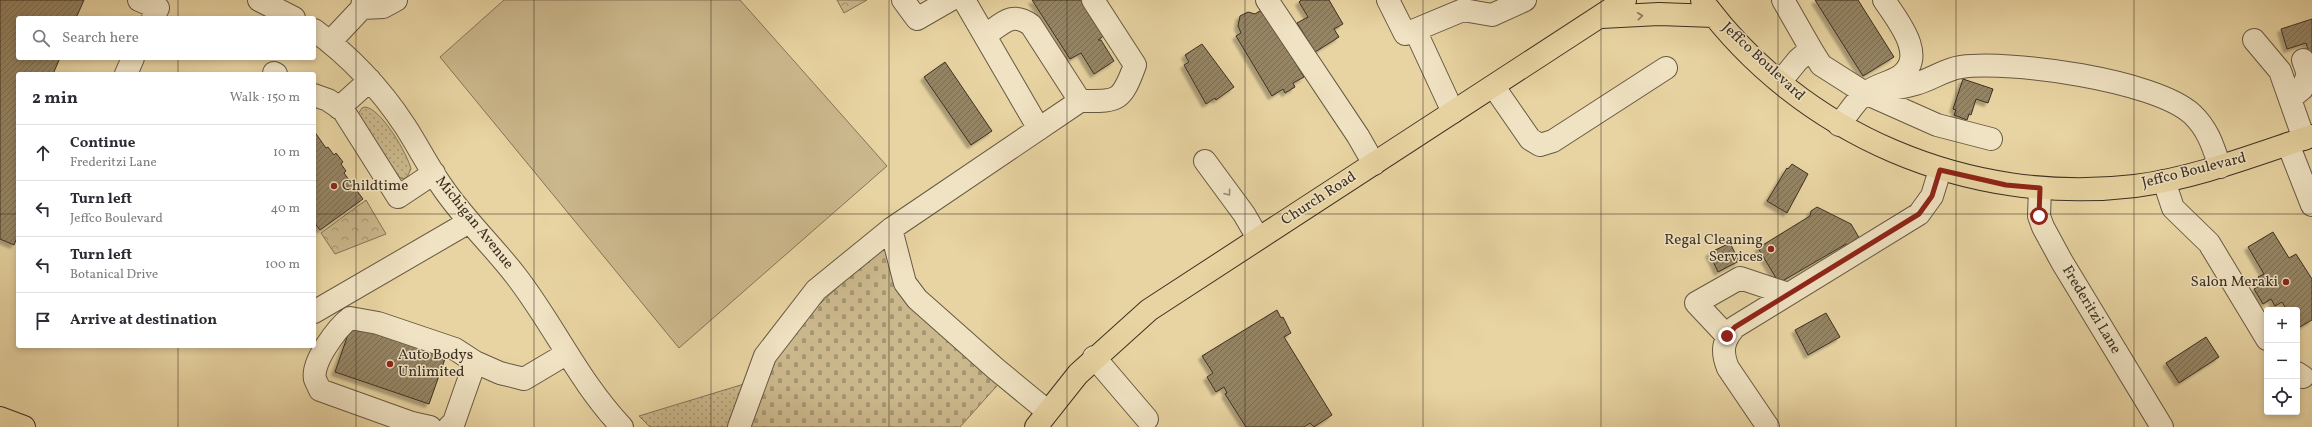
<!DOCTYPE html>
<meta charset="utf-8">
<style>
body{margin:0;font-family:Vollkorn,serif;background:#f7f7f7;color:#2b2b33}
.controls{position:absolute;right:12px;bottom:12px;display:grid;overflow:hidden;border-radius:4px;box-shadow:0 2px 6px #0003}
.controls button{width:36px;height:36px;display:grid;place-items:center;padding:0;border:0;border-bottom:1px solid #e1e1e2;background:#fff;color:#2b2b33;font:20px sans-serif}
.stop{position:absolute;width:12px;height:12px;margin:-9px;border:3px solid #8f2418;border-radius:50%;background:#fff}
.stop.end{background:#8f2418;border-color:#fff;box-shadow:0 1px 4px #0008}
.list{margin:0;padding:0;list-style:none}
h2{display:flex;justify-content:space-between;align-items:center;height:52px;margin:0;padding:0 16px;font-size:17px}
h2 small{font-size:13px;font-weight:400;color:#7c7c81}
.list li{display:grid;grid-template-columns:26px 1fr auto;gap:12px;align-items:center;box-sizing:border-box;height:56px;padding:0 16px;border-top:1px solid #e1e1e2}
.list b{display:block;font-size:15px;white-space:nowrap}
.list p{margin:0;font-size:13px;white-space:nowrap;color:#7c7c81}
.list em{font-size:13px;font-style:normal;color:#7c7c81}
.icon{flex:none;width:22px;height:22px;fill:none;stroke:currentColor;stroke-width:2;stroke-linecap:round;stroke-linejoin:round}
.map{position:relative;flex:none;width:2312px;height:427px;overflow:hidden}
.search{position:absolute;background:#fff;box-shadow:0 2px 6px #0003;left:16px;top:16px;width:300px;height:44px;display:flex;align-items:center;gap:10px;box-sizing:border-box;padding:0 14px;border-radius:4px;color:#7c7c81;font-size:15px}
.panel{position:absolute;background:#fff;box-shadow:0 2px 6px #0003;left:16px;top:72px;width:300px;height:276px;border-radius:4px}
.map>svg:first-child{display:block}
.grass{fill:url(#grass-dots);stroke:#847458}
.cemetery{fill:url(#cemetery-stones);stroke:#847458}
.park{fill:url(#park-crowns);stroke:#847458}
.garden{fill:#cbb88c;stroke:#847458}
.building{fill:url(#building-hatch);stroke:#3c3023;filter:url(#shadow)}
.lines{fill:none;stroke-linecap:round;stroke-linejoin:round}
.minor-casing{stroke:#675943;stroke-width:24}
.major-casing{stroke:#3c3023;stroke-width:24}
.highway-casing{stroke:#3c3023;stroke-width:24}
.minor{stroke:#f0e3c3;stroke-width:22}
.major{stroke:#e8d4a2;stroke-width:22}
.highway{stroke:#e8d4a2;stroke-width:22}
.oneway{stroke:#897a5c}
.oneway2{stroke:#968a73}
.route{stroke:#8f2418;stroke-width:5}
.grid{fill:none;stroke:#3c3023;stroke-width:1;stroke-opacity:0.55}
.poi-dot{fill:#8f2418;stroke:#f0e3c3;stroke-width:1.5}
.labels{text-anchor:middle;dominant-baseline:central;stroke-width:3;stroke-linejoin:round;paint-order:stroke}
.street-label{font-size:15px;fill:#3c3023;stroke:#f0e3c3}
.poi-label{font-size:15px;fill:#3c3023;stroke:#f0e3c3;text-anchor:start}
</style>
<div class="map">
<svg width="2312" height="427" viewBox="0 0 2312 427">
<defs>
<pattern id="grass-dots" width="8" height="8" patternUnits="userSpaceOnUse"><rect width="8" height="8" fill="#cbb88c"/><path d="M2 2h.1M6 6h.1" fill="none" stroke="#a69672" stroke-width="1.8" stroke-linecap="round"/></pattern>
<pattern id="cemetery-stones" width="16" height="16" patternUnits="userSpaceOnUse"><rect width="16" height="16" fill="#cbb88c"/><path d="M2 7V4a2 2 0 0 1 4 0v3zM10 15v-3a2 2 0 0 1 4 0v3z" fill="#a69672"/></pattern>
<pattern id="park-crowns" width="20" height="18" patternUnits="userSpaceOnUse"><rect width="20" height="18" fill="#cbb88c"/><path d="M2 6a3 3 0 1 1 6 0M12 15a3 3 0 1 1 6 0" fill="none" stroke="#a69672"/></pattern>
<pattern id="building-hatch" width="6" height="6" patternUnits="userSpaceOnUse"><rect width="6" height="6" fill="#958565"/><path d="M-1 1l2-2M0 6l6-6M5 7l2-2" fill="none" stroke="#7b6d53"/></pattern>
<filter id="shadow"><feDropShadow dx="-3.5" dy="3.5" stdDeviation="1" flood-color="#0004"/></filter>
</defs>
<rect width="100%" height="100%" fill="#e8d4a2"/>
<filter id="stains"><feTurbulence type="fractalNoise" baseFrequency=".005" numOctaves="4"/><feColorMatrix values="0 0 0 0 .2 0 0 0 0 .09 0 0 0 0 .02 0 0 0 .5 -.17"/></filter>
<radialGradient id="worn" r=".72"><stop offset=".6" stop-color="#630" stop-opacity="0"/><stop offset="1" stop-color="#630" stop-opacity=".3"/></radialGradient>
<path class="grass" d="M365 107C381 108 408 155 411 169L407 177 403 179 399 177 358 114 362 108Z
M744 384 729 427H650L639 416Z"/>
<path class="cemetery" d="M889 246 896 268 1003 379 960 427H749L770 365 800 323 843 282 876 253Z"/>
<path class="park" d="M837 0H867L844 13Z
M366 200 386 234 335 254 321 233Z"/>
<path class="garden" d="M504 0H740L887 166 679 348 440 57Z"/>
<path class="building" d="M0 0H84L76 18H18V58H60L53 74H18V235L14 245 0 239Z
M1032 0H1084L1106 34 1098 40H1101L1114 61 1094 74 1081 53 1070 59Z
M1301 0H1329L1343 24 1334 29 1339 37 1315 52 1297 23 1308 17 1299 2Z
M1815 0H1858L1894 57 1863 76Z
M1263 9 1304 77 1293 83 1295 87 1285 93 1283 89 1272 96 1236 36 1241 33 1238 26 1240 16 1248 12 1255 14Z
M2312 19V62L2306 43 2287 49 2281 29Z
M1202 44 1234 87 1216 100 1215 98 1206 104 1184 65 1189 62 1185 55Z
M945 62 992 131 971 145 924 77Z
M1963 79 1993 89 1988 103 1976 99 1971 115 1969 114 1967 120 1954 115 1956 110 1953 109Z
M314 131 326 148 328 147 334 155 336 153 343 162 341 164 346 171 344 173 363 199 320 230 314 222Z
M1792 164 1808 174 1787 213 1767 201 1787 168 1788 169Z
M1817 207 1851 224 1861 241 1852 246 1846 244 1779 283 1758 248 1810 216 1811 211Z
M2273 232 2289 258 2296 254 2312 279V320L2298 328 2297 310H2287L2282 302 2275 306 2271 299 2263 304 2254 289 2262 284 2258 277 2264 274 2248 247Z
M1730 243 1739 261 1718 272 1709 253Z
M1277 310 1281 318 1283 317 1291 333 1284 337 1332 415 1314 427 1310 423 1304 427H1246L1225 394 1227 393 1224 387 1216 392 1207 377 1213 373 1202 356Z
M1826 313 1840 337 1808 355 1795 330Z
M352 323 369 331 446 356 429 404 335 372Z
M2206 337 2219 357 2179 383 2166 363Z"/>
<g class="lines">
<g class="minor-casing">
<path id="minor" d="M139 0 158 8 153 18
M259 0 294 18
M903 0 917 19 950 0
M964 0 1039 129
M1267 0 1358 136 1374 164
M1388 0 1405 34 1415 30
M1783 0 1811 49
M362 8 383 7 396 0
M314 30C351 57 380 88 405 126 418 146 429 168 443 188 465 220 493 246 516 276 554 325 579 382 622 427
M986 35C1003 23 1012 11 1031 25L1080 101
M2254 40 2280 71 2304 139
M330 42 362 8 363 0
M274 73 276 74
M126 74 133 58
M1780 82 1798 60 1811 49 1821 65 1865 93 1937 125 1991 139
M1494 87 1530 139 1540 145 1553 141 1666 68
M1865 93C1881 90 1899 89 1915 84 1931 80 1945 69 1961 67 2010 60 2155 80 2192 114 2208 129 2213 146 2220 167
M314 95 328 100 343 110 398 197 434 173
M2291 98 2302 89 2308 74 2303 60
M339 108 370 80
M1453 112 1415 30 1463 10 1492 15 1525 0
M1839 125C1847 115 1855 102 1864 94 1874 85 1890 83 1900 76 1928 56 1897 20 1884 0
M2288 144 2312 205
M1205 161 1244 214 1258 238
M2164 181 2173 208 2209 243 2267 339
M2040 188 2039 216 2043 227 2062 262 2162 427
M891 229 905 283 917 299 996 369 1047 411
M314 312 469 222
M1727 336 1696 303 1740 278 1788 294
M1094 357 1147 419
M2297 373 2303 377
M430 427 412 423 320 390C319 387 316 382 315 379 311 362 338 327 350 318L378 323 455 349 475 362 500 373 524 379 566 354
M449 427 454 422 475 362
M739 427 765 356 816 290 891 229 1080 101C1118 101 1121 103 1135 65L1093 0
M1768 427 1728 368C1721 351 1723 340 1735 327L1919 214 1932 196 1940 170"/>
</g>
<g class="major-casing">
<path id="major" d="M1702 0C1801 135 1969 206 2135 186 2196 178 2254 155 2312 136
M1601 17 1659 14 1714 16
M1036 427 1078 374 1149 310 1625 0"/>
</g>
<g class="highway-casing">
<path id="highway" d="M0 418 24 427"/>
</g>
<use href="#minor" class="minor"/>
<use href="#major" class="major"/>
<use href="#highway" class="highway"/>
</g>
<defs><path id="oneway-chevron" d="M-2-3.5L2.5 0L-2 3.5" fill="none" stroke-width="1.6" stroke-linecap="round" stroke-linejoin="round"/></defs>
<use class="oneway" href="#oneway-chevron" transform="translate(1640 16) rotate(-6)"/>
<use class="oneway2" href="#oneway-chevron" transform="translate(1228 193) rotate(53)"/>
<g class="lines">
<path class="route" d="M1727 336 1735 327 1919 214 1932 196 1940 170 2006 185 2040 188 2039 216"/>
</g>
<path class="grid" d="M178 0V18M356 0V427M534 0V427M711 0V427M889 0V427M1067 0V427M1245 0V427M1423 0V427M1601 0V427M1778 0V427M1956 0V427M2134 0V427M178 58V74M0 214H18M314 214H2312M178 346V427"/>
<g class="poi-dot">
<circle cx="334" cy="186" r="4"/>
<circle cx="1771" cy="249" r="4"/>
<circle cx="2286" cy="282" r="4"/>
<circle cx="390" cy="364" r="4"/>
</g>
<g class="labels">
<g class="street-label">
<text transform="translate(1763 62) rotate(43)">Jeffco Boulevard</text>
<text transform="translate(2194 171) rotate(-14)">Jeffco Boulevard</text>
<text transform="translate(1319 199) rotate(-33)">Church Road</text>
<text transform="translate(474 223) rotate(51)">Michigan Avenue</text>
<text transform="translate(2091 310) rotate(59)">Frederitzi Lane</text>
</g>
<g class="poi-label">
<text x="342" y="186">Childtime</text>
<text x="1763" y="240" text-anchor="end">Regal Cleaning<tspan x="1763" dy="17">Services</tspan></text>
<text x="2278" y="282" text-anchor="end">Salon Meraki</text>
<text x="398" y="355">Auto Bodys<tspan x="398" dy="17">Unlimited</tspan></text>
</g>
</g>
<rect width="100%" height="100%" filter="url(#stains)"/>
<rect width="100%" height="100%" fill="url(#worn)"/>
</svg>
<div class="controls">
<button>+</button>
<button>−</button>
<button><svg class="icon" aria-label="locate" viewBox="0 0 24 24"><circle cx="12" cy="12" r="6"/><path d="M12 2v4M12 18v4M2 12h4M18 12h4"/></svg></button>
</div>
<div class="stop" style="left:2039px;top:216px"></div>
<div class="stop end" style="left:1727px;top:336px"></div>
<div class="search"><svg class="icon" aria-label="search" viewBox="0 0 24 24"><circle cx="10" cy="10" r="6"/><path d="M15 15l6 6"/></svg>Search here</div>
<section class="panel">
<h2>2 min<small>Walk · 150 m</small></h2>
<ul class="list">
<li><svg class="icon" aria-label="ahead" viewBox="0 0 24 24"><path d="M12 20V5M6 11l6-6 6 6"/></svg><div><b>Continue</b><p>Frederitzi Lane</p></div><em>10 m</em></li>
<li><svg class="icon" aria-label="left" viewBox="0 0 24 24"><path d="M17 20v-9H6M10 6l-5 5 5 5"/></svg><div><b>Turn left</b><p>Jeffco Boulevard</p></div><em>40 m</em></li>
<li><svg class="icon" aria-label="left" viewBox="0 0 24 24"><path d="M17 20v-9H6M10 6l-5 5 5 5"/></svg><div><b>Turn left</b><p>Botanical Drive</p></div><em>100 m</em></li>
<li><svg class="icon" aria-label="arrive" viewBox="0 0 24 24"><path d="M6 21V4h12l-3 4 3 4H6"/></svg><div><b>Arrive at destination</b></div></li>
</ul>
</section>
</div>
